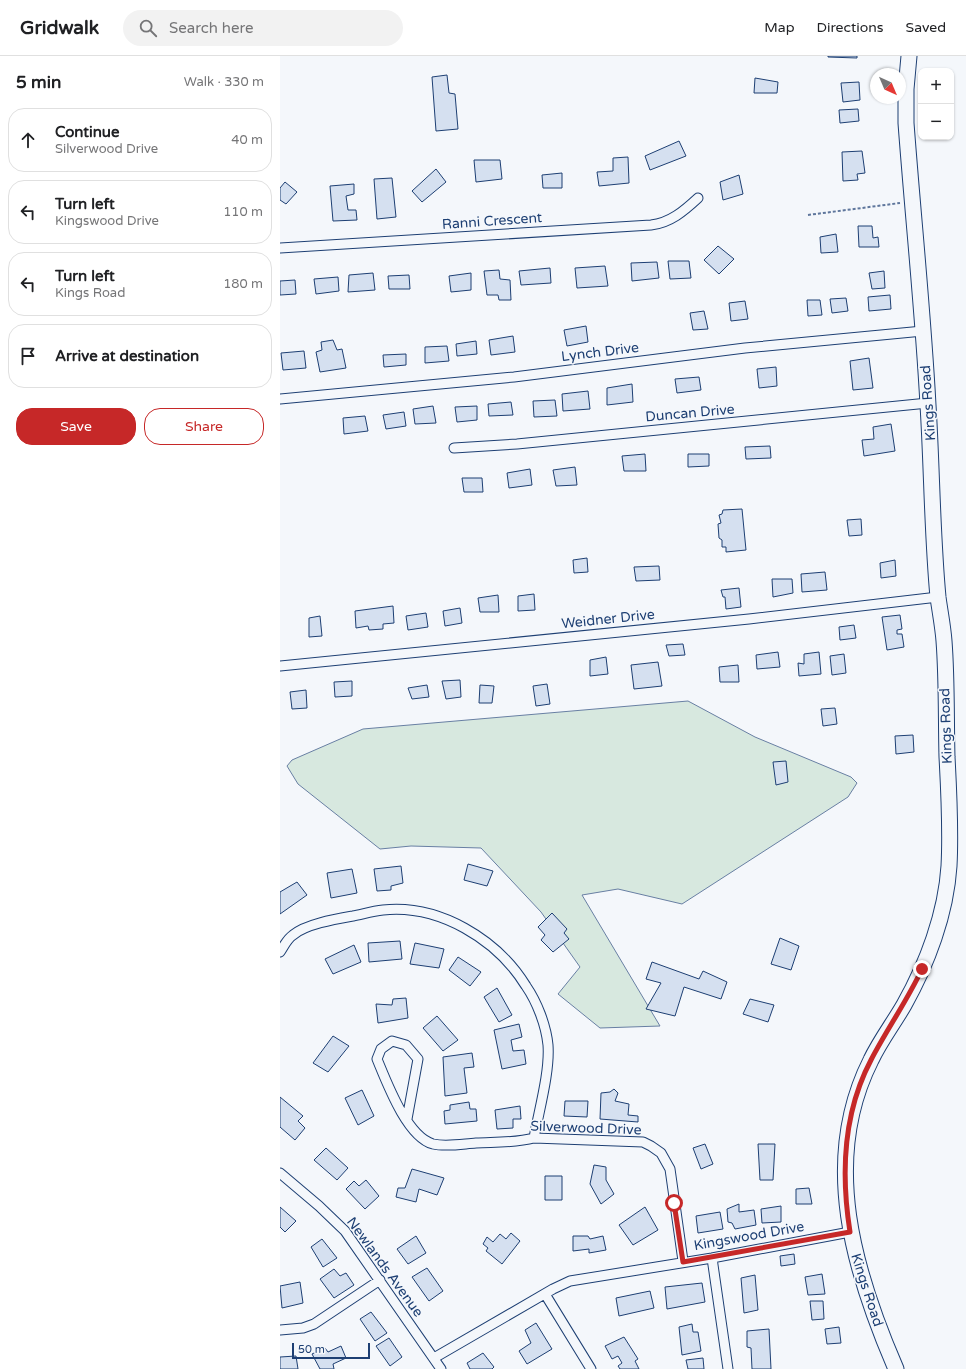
<!DOCTYPE html>
<meta charset="utf-8">
<style>
body{margin:0;font-family:"Varela Round",sans-serif;background:#f2f2f2;color:#202124}
.controls{position:absolute;right:12px;top:12px;display:grid;overflow:hidden;border-radius:8px;box-shadow:0 1px 3px #0004}
.controls button{width:36px;height:36px;display:grid;place-items:center;padding:0;border:0;border-bottom:1px solid #e0e0e0;background:#fff;color:#202124;font:20px sans-serif}
.compass{position:absolute;left:590px;top:12px;width:36px;height:36px;border-radius:50%;background:#fff;box-shadow:0 1px 3px #0004;rotate:136deg}
.scale{position:absolute;left:12px;bottom:10px;width:78px;box-sizing:border-box;padding-left:4px;border:2px solid #1d3f73;border-top:0;font-size:11px;line-height:14px;white-space:nowrap;color:#1d3f73;-webkit-text-stroke:3px #f4f7fb;paint-order:stroke}
.stop{position:absolute;width:12px;height:12px;margin:-9px;border:3px solid #c62828;border-radius:50%;background:#fff}
.stop.end{background:#c62828;border-color:#fff;box-shadow:0 1px 4px #0008}
.list{margin:0;padding:0;list-style:none}
h2{display:flex;justify-content:space-between;align-items:center;height:52px;margin:0;padding:0 16px;font-size:17px}
h2 small{font-size:13px;font-weight:400;color:#757577}
.list li{display:grid;grid-template-columns:26px 1fr auto;gap:12px;align-items:center;box-sizing:border-box;height:64px;margin:0 8px 8px;padding:0 8px;border:1px solid #e0e0e0;border-radius:16px}
.list b{display:block;font-size:15px;white-space:nowrap}
.list p{margin:0;font-size:13px;white-space:nowrap;color:#757577}
.list em{font-size:13px;font-style:normal;color:#757577}
.actions{display:flex;gap:8px;padding:12px 16px}
.actions a{flex:1;padding:9px 0;border:1px solid #c62828;border-radius:16px;text-align:center;font-size:14px;color:#c62828}
.actions .main{background:#c62828;color:#fff}
.icon{flex:none;width:22px;height:22px;fill:none;stroke:currentColor;stroke-width:2;stroke-linecap:round;stroke-linejoin:round}
.map{position:relative;flex:none;width:686px;height:1313px;overflow:hidden}
header{display:flex;align-items:center;gap:24px;box-sizing:border-box;height:56px;padding:0 20px;background:#fff;border-bottom:1px solid #e0e0e0}
header strong{font-size:19px}
nav{display:flex;gap:22px;margin-inline-start:auto;font-size:14px}
.search{width:280px;height:36px;background:#f2f2f2;display:flex;align-items:center;gap:10px;box-sizing:border-box;padding:0 14px;border-radius:22px;color:#757577;font-size:15px}
main{display:flex}
aside{flex:1;background:#fff}
.map>svg:first-child{display:block}
.green{fill:#d7e8df;stroke:#687fa3}
.building{fill:#d5e0f0;stroke:#1d3f73}
.lines{fill:none;stroke-linecap:round;stroke-linejoin:round}
.minor-casing{stroke:#1d3f73;stroke-width:11}
.primary-casing{stroke:#1d3f73;stroke-width:17}
.path{stroke:#5e769c;stroke-width:2;stroke-dasharray:3 2;stroke-linecap:butt}
.minor{stroke:#f4f7fb;stroke-width:9}
.primary{stroke:#f4f7fb;stroke-width:15}
.route{stroke:#c62828;stroke-width:5}
.labels{text-anchor:middle;dominant-baseline:central;stroke-width:3;stroke-linejoin:round;paint-order:stroke}
.street-label{font-size:14px;fill:#1d3f73;stroke:#f4f7fb}
</style>
<header>
<strong>Gridwalk</strong>
<div class="search"><svg class="icon" aria-label="search" viewBox="0 0 24 24"><circle cx="10" cy="10" r="6"/><path d="M15 15l6 6"/></svg>Search here</div>
<nav><a>Map</a><a>Directions</a><a>Saved</a></nav>
</header>
<main>
<aside>
<h2>5 min<small>Walk · 330 m</small></h2>
<ul class="list">
<li><svg class="icon" aria-label="ahead" viewBox="0 0 24 24"><path d="M12 20V5M6 11l6-6 6 6"/></svg><div><b>Continue</b><p>Silverwood Drive</p></div><em>40 m</em></li>
<li><svg class="icon" aria-label="left" viewBox="0 0 24 24"><path d="M17 20v-9H6M10 6l-5 5 5 5"/></svg><div><b>Turn left</b><p>Kingswood Drive</p></div><em>110 m</em></li>
<li><svg class="icon" aria-label="left" viewBox="0 0 24 24"><path d="M17 20v-9H6M10 6l-5 5 5 5"/></svg><div><b>Turn left</b><p>Kings Road</p></div><em>180 m</em></li>
<li><svg class="icon" aria-label="arrive" viewBox="0 0 24 24"><path d="M6 21V4h12l-3 4 3 4H6"/></svg><div><b>Arrive at destination</b></div></li>
</ul>
<div class="actions"><a class="main">Save</a><a>Share</a></div>
</aside>
<div class="map">
<svg width="686" height="1313" viewBox="0 0 686 1313">
<rect width="100%" height="100%" fill="#f4f7fb"/>
<path class="green" d="M408 645 475 681 571 721 577 727 568 741 402 848 338 833 302 839 380 970 320 972 278 938 300 911 261 856 201 792 131 790 100 793 18 728 7 710 12 704 83 673Z"/>
<path class="building" d="M548 0H577V2L548 1Z
M167 19 169 37 175 38 178 73 156 75 152 21Z
M475 22 498 26 497 37H474Z
M579 26 580 44 563 46 561 27Z
M578 53 579 65 560 67 559 54Z
M399 85 406 100 370 114 365 100Z
M582 95 585 117 577 118 578 124 563 125 562 96Z
M348 101 349 127 319 130 317 116 333 115V102Z
M194 104H220L222 123 196 126Z
M156 113 166 126 142 146 132 135Z
M282 117V132H263L262 119Z
M459 119 463 138 443 144 440 126Z
M112 122 116 161 97 163 94 123Z
M5 126 17 136 6 148 0 144V132Z
M74 128V138L66 140 68 154H76L77 164 53 165 50 130Z
M578 170H592L593 182 598 181 599 191H579Z
M556 178 558 196 541 197 540 181Z
M438 190 454 203 439 218 424 204Z
M388 205H409L411 222 390 223Z
M377 206 379 222 352 225 351 207Z
M325 210 328 230 297 232 295 212Z
M270 212 271 227 241 229 239 215Z
M219 214 220 223 230 224 231 244H219L218 239H207L204 215Z
M604 215 605 232 592 233 589 217Z
M93 217 95 234 68 236 69 219Z
M191 217V234L171 236 169 220Z
M129 219 130 233H109L108 220Z
M58 221 59 235 36 238 34 223Z
M15 224 16 238 0 239V225Z
M610 239 611 253 589 255 588 241Z
M566 242 568 255 552 257 550 243Z
M527 244H540L542 259 528 260Z
M465 245 468 263 451 265 449 247Z
M424 255 428 273 413 274 410 257Z
M306 270 308 286 287 290 284 274Z
M233 280 235 296 211 299 209 284Z
M53 284 57 294 62 293 66 312 40 316 36 296 42 294 41 286Z
M196 285 197 298 177 300 176 288Z
M167 290 169 305 145 307V291Z
M24 295 26 312 3 314 1 297Z
M126 298V309L104 311 103 299Z
M589 302 593 332 573 334 570 305Z
M496 311 497 330 479 332 477 313Z
M419 321 421 334 397 337 395 323Z
M352 328 353 346 327 349V332Z
M308 335 310 353 283 355 282 338Z
M275 344 277 360 254 361 253 345Z
M231 346 233 359 209 360 208 348Z
M153 350 156 367 135 368 133 353Z
M197 350V364L177 366 175 351Z
M124 356 126 370 106 373 103 359Z
M85 360 88 375 64 378 63 362Z
M611 368 615 395 584 400 582 384 594 383 593 371Z
M490 390 491 402 466 403 465 391Z
M365 398 366 415H344L342 400Z
M408 398H429V410L408 411Z
M295 411 297 429 276 430 273 414Z
M250 413 252 429 229 432 227 417Z
M182 422H202L203 436H184Z
M462 453 466 494 446 496V491H442V484L439 482 438 468 441 467 439 459 442 458 443 454Z
M581 463 582 479 569 480 567 464Z
M307 502 308 516 294 517 293 504Z
M615 504 616 520 601 522 600 507Z
M379 510 380 524 356 525 354 511Z
M545 516 547 534 522 536 521 518Z
M492 523H512L513 537 493 541Z
M459 532 461 551 446 553 445 541H443L441 534Z
M254 538 255 554 238 555V540Z
M218 539 219 556H200L198 542Z
M113 550 114 567 103 568V573L89 574 88 570 76 572 75 555Z
M180 552 182 567 165 570 163 555Z
M146 557 148 571 128 574 126 560Z
M620 559 622 573 617 574V578H622L624 591 607 594 602 561Z
M40 560 42 580 29 581V562Z
M574 569 576 582 560 584 559 571Z
M403 588 405 599 389 600 386 589Z
M498 596 500 611 477 613 476 599Z
M539 596 541 618 519 620 518 607 524 608V598Z
M564 598 566 617 552 619 550 600Z
M326 601 328 618 310 620V604Z
M378 606 382 630 354 633 351 609Z
M458 609 459 626H440L439 611Z
M180 624 181 641 166 643 162 625Z
M72 625V640L55 641 54 626Z
M267 628 270 648 256 650 253 630Z
M147 629 149 641 132 643 128 632Z
M200 629 214 630 212 647H199Z
M26 634 27 652 12 653 10 636Z
M555 652 557 668 543 670 541 653Z
M633 679 634 696 616 698 615 680Z
M506 705 508 726 496 729 493 706Z
M188 808 213 815 207 830 184 824Z
M121 810 123 827 111 830V834L97 835 94 813Z
M72 813 77 837 51 842 47 817Z
M17 826 27 839 0 858V836Z
M272 857 287 873 284 877 289 883 273 896 261 884 265 879 258 871Z
M500 882 519 890 511 914 491 908Z
M120 885 122 903 89 906 88 887Z
M135 887 164 893 159 912 130 908Z
M74 889 81 906 53 918 45 903Z
M178 901 201 916 190 930 169 914Z
M372 906 419 923 423 915 447 926 441 943 404 931 395 960 366 953 381 927 366 923Z
M217 932 232 959 219 966 204 941Z
M126 942 128 962 98 967 96 948 112 949 113 943Z
M470 943 494 949 488 966 463 958Z
M157 960 178 984 163 995 143 972Z
M239 968 242 981 231 984 233 995 244 994 246 1008 222 1013 214 974Z
M53 980 69 990 48 1016 33 1007Z
M192 997 194 1011 184 1012 187 1037 165 1040 163 1001Z
M334 1033 338 1037 335 1045 349 1048 348 1059 358 1060V1066L320 1063 321 1037 330 1036Z
M82 1034 94 1060 78 1069 65 1042Z
M0 1041 23 1060 18 1065 25 1072 15 1084 0 1071Z
M285 1045H308L307 1061 284 1060Z
M189 1046 190 1053H196L197 1065 165 1068 164 1055 170 1054V1049Z
M240 1050 241 1063H233V1072L217 1073 215 1054Z
M425 1088 433 1108 421 1113 413 1092Z
M478 1088H495L493 1124H480Z
M46 1092 68 1112 57 1124 34 1104Z
M314 1109 326 1111V1124L334 1138 321 1148 310 1128Z
M132 1113 164 1122 157 1139 139 1133 136 1146 116 1141 118 1132H125Z
M265 1120H282V1144H265Z
M86 1124 99 1140 85 1153 66 1133 74 1125 79 1130Z
M529 1132 532 1148H516V1133Z
M459 1148V1156L474 1154 476 1169 455 1173 452 1167 448 1166 447 1153Z
M501 1150V1166L482 1167 481 1153Z
M0 1151 16 1165 5 1176 0 1171Z
M365 1151 378 1174 353 1189 339 1169Z
M440 1156 443 1173 418 1177 416 1160Z
M231 1177 240 1185 222 1208 206 1195 208 1192 203 1188 207 1181 213 1186 220 1178 226 1183Z
M136 1180 146 1197 128 1208 117 1193Z
M293 1180H308L310 1183 323 1180 326 1194 309 1197V1193L293 1195Z
M42 1183 57 1202 43 1211 31 1191Z
M514 1198 515 1208 501 1210 500 1200Z
M147 1212 163 1235 149 1245 132 1221Z
M54 1213 60 1220 66 1217 74 1229 54 1242 40 1223Z
M542 1218 545 1238 528 1239 525 1221Z
M475 1219 478 1254 464 1257 461 1222Z
M20 1226 23 1247 2 1252 0 1230Z
M422 1227 425 1246 387 1253 385 1231Z
M370 1235 374 1252 339 1260 336 1242Z
M530 1245H543L544 1263 532 1264Z
M91 1256 107 1277 95 1285 80 1263Z
M256 1267 272 1293 247 1308 239 1295 251 1287 245 1274Z
M412 1268 413 1276H418L421 1295 402 1299 399 1271Z
M559 1271 561 1287 547 1288 545 1273Z
M489 1273 491 1313H472L471 1292 467 1291V1275Z
M344 1281 358 1303 355 1305 359 1313H340L338 1310 342 1307 338 1300 332 1303 325 1290Z
M109 1282 122 1301 110 1310 96 1290Z
M61 1290 66 1302 53 1308 54 1313H40L32 1298 45 1292 48 1296Z
M203 1297 214 1311 212 1313H190L187 1307Z
M16 1300 18 1313H0V1301Z
M423 1302 424 1313H408L406 1304Z"/>
<g class="lines">
<g class="minor-casing">
<path id="minor" d="M0 192 371 169C390 167 404 155 418 142
M0 343 234 321 465 292 643 275
M174 392 237 388 648 347
M0 610 469 563 658 541
M0 896C4 890 7 883 13 879 26 868 56 863 73 860 83 858 93 855 103 854 159 848 217 883 246 930 257 946 266 969 268 989 270 1016 259 1054 254 1082
M127 1063 138 1003 126 989 112 985 101 993 97 1003C107 1027 127 1081 153 1088 166 1091 182 1088 196 1087 215 1086 235 1087 254 1082L363 1086 371 1090 381 1097 390 1113 403 1205
M0 1117 39 1150 65 1175 161 1313
M432 1202 448 1313
M265 1238 311 1313
M0 1274 23 1272 34 1268 100 1224
M154 1302 273 1233 290 1225 432 1202 570 1176"/>
</g>
<g class="primary-casing">
<path id="primary" d="M616 1313C574 1216 540 1105 591 1004 600 985 613 968 624 949 647 908 666 858 669 810 671 773 669 737 667 701 666 663 667 624 664 585 663 571 660 556 658 541 652 477 652 413 648 349 643 255 633 161 626 67V33L629 0"/>
</g>
<path class="path" d="M528 159 620 147"/>
<use href="#minor" class="minor"/>
<use href="#primary" class="primary"/>
</g>
<g class="lines">
<path class="route" d="M394 1147 403 1206 570 1176C561 1119 563 1057 591 1004 607 973 627 945 642 913"/>
</g>
<g class="labels">
<g class="street-label">
<text transform="translate(212 165) rotate(-4)">Ranni Crescent</text>
<text transform="translate(320 296) rotate(-7)">Lynch Drive</text>
<text transform="translate(648 347) rotate(-94)">Kings Road</text>
<text transform="translate(410 357) rotate(-5)">Duncan Drive</text>
<text transform="translate(328 563) rotate(-6)">Weidner Drive</text>
<text transform="translate(666 670) rotate(-92)">Kings Road</text>
<text transform="translate(306 1072) rotate(2)">Silverwood Drive</text>
<text transform="translate(469 1180) rotate(-10)">Kingswood Drive</text>
<text transform="translate(105 1211) rotate(54)">Newlands Avenue</text>
<text transform="translate(587 1234) rotate(72)">Kings Road</text>
</g>
</g>
</svg>
<div class="controls">
<button>+</button>
<button>−</button>
</div>
<svg class="compass" viewBox="-18 -18 36 36"><path d="M0-13l5 13h-10z" fill="#e53935"/><path d="M0 13l5-13h-10z" fill="#757577"/></svg>
<div class="scale">50 m</div>
<div class="stop" style="left:394px;top:1147px"></div>
<div class="stop end" style="left:642px;top:913px"></div>
</div>
</main>
